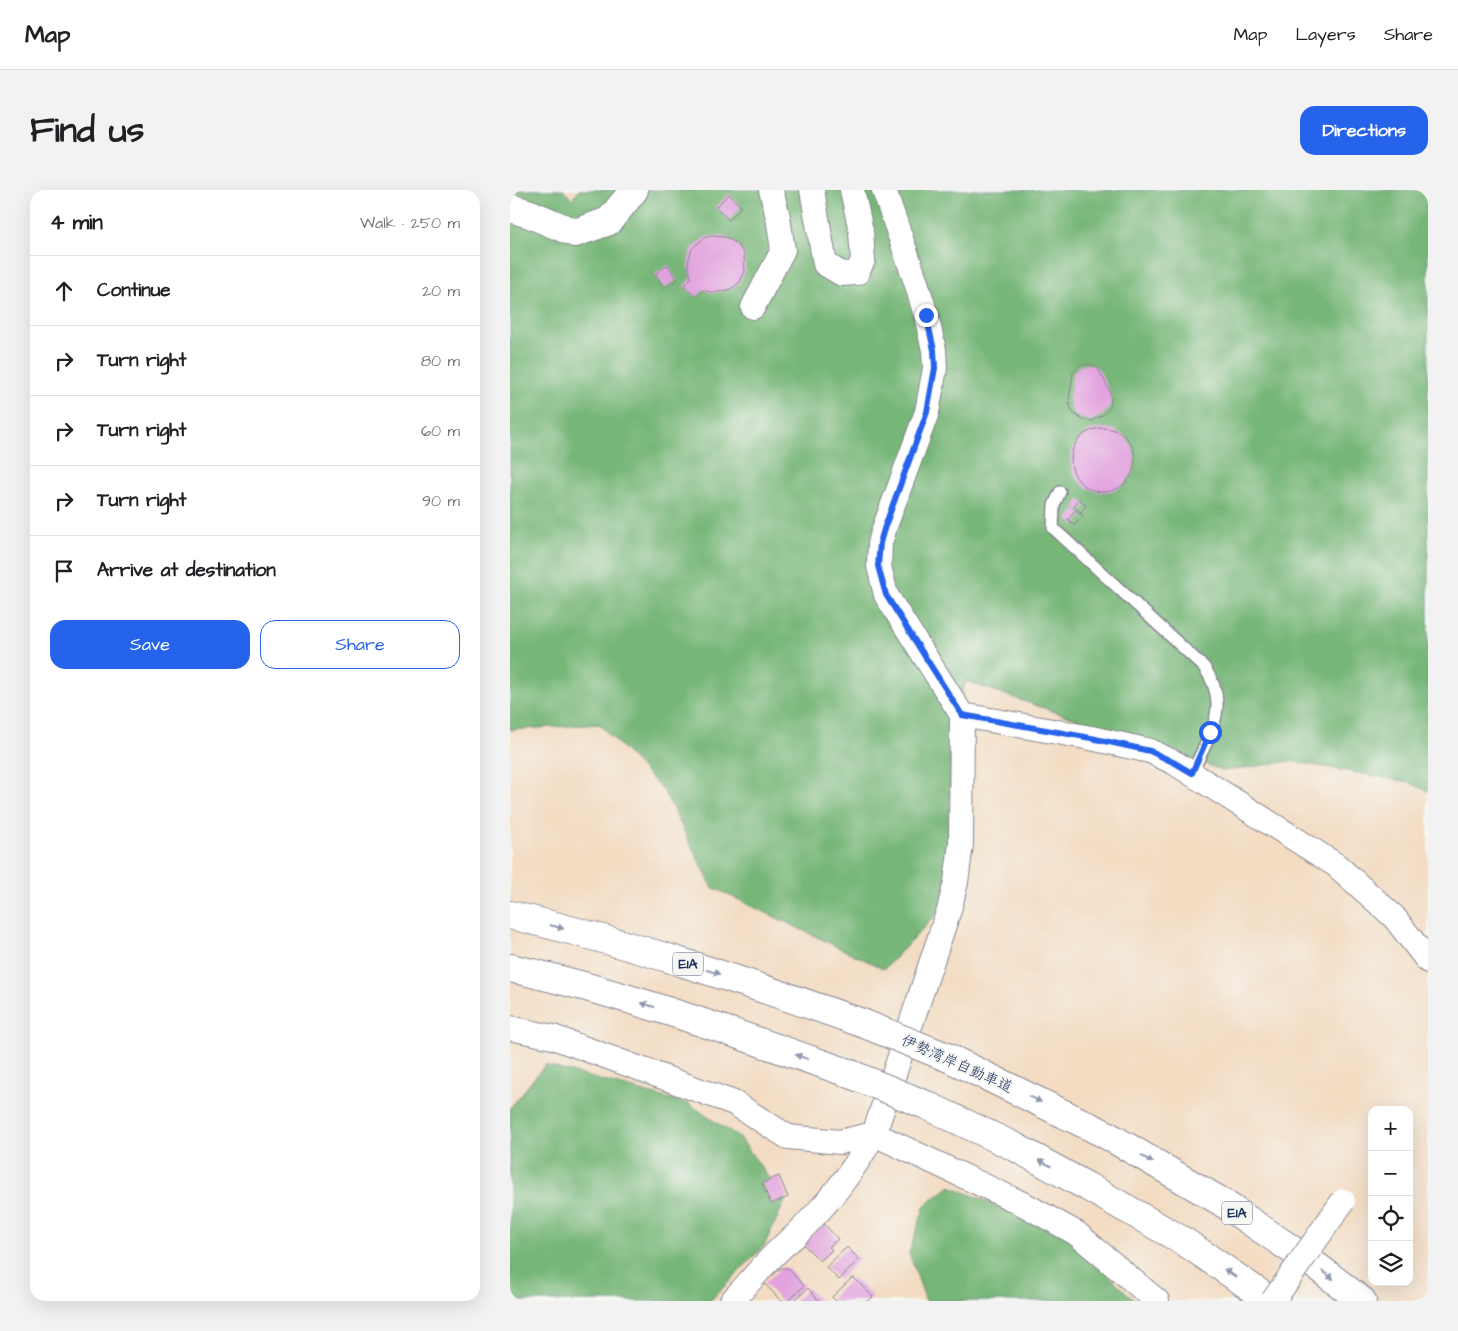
<!DOCTYPE html>
<meta charset="utf-8">
<style>
body{margin:0;font-family:"Architects Daughter","Klee One",sans-serif;background:#f2f2f2;color:#202124}
.controls{position:absolute;right:15px;bottom:15px;display:grid;overflow:hidden;border-radius:10px;box-shadow:0 5px 20px #0002}
.controls button{width:45px;height:45px;display:grid;place-items:center;padding:0;border:0;border-bottom:1px solid #e0e0e0;background:#fff;color:#202124;font:25px sans-serif}
.stop{position:absolute;width:15px;height:15px;margin:-11px;border:4px solid #2563eb;border-radius:50%;background:#fff}
.stop.end{background:#2563eb;border-color:#fff;box-shadow:0 1px 5px #0008}
.list{margin:0;padding:0;list-style:none}
h2{display:flex;justify-content:space-between;align-items:center;height:65px;margin:0;padding:0 20px;font-size:21px}
h2 small{font-size:16px;font-weight:400;color:#757577}
.list li{display:grid;grid-template-columns:32px 1fr auto;gap:15px;align-items:center;box-sizing:border-box;height:70px;padding:0 20px;border-top:1px solid #e0e0e0}
.list b{display:block;font-size:19px;white-space:nowrap}
.list em{font-size:16px;font-style:normal;color:#757577}
.actions{display:flex;gap:10px;padding:15px 20px}
.actions a{flex:1;padding:11px 0;border:1px solid #2563eb;border-radius:15px;text-align:center;font-size:18px;color:#2563eb}
.actions .main{background:#2563eb;color:#fff}
.icon{flex:none;width:28px;height:28px;fill:none;stroke:currentColor;stroke-width:2;stroke-linecap:round;stroke-linejoin:round}
.map{position:relative;flex:none;width:918px;height:1111px;overflow:hidden;border-radius:15px}
header{display:flex;align-items:center;gap:30px;box-sizing:border-box;height:70px;padding:0 25px;background:#fff;border-bottom:1px solid #e0e0e0}
header strong{font-size:24px}
nav{display:flex;gap:28px;margin-inline-start:auto;font-size:18px}
.intro{display:flex;align-items:center;justify-content:space-between;box-sizing:border-box;height:120px;padding:0 30px}
h1{margin:0;font-size:35px}
.button{padding:12px 22px;border-radius:15px;background:#2563eb;color:#fff;font-size:18px;font-weight:700}
main{display:flex;gap:30px;padding:0 30px}
aside{flex:1;background:#fff;border-radius:15px;box-shadow:0 5px 20px #0002}
.map>svg:first-child{display:block}
.forest{fill:#76b677;stroke:#48726a}
.building{fill:#e2a2de}
.lines{fill:none;stroke-linecap:round;stroke-linejoin:round}
.lane-casing{stroke:#878690;stroke-width:14}
.street-casing{stroke:#878690;stroke-width:26}
.secondary-casing{stroke:#878690;stroke-width:30}
.highway-casing{stroke:#878690;stroke-width:30}
.lane{stroke:#fff;stroke-width:11}
.street{stroke:#fff;stroke-width:24}
.secondary{stroke:#fff;stroke-width:28}
.highway{stroke:#fff;stroke-width:28}
.street-bridge-casing{stroke:#878690;stroke-width:26;stroke-linecap:butt}
.highway-bridge-casing{stroke:#878690;stroke-width:30;stroke-linecap:butt}
.street-bridge{stroke:#fff;stroke-width:24}
.highway-bridge{stroke:#fff;stroke-width:28}
.oneway{fill:#8d97ae}
.route{stroke:#2563eb;stroke-width:6}
.labels{text-anchor:middle;dominant-baseline:central;stroke-width:4;stroke-linejoin:round;paint-order:stroke}
.shield{fill:#f6f6f2;stroke:#5d6b8a;stroke-width:1}
.shield-label{font-size:14px;font-weight:bold;fill:#1b2f5e}
.street-label{font-size:15px;fill:#1b2f5e;stroke:#f6f6f2}
</style>
<header>
<strong>Map</strong>
<nav><a>Map</a><a>Layers</a><a>Share</a></nav>
</header>
<div class="intro"><h1>Find us</h1><a class="button">Directions</a></div>
<main>
<aside>
<h2>4 min<small>Walk · 250 m</small></h2>
<ul class="list">
<li><svg class="icon" aria-label="ahead" viewBox="0 0 24 24"><path d="M12 20V5M6 11l6-6 6 6"/></svg><div><b>Continue</b></div><em>20 m</em></li>
<li><svg class="icon" aria-label="right" viewBox="0 0 24 24"><path d="M7 20v-9h11M14 6l5 5-5 5"/></svg><div><b>Turn right</b></div><em>80 m</em></li>
<li><svg class="icon" aria-label="right" viewBox="0 0 24 24"><path d="M7 20v-9h11M14 6l5 5-5 5"/></svg><div><b>Turn right</b></div><em>60 m</em></li>
<li><svg class="icon" aria-label="right" viewBox="0 0 24 24"><path d="M7 20v-9h11M14 6l5 5-5 5"/></svg><div><b>Turn right</b></div><em>90 m</em></li>
<li><svg class="icon" aria-label="arrive" viewBox="0 0 24 24"><path d="M6 21V4h12l-3 4 3 4H6"/></svg><div><b>Arrive at destination</b></div></li>
</ul>
<div class="actions"><a class="main">Save</a><a>Share</a></div>
</aside>
<div class="map">
<svg width="918" height="1111" viewBox="0 0 918 1111">
<rect width="100%" height="100%" fill="#f6f6f2"/>
<filter id="ink" filterUnits="userSpaceOnUse"><feTurbulence type="fractalNoise" baseFrequency=".02" numOctaves="2"/><feDisplacementMap in="SourceGraphic" scale="10" xChannelSelector="R" yChannelSelector="G"/><feConvolveMatrix kernelMatrix="1 2 1 2 8 2 1 2 1" color-interpolation-filters="sRGB"/></filter>
<filter id="wash" filterUnits="userSpaceOnUse"><feTurbulence type="fractalNoise" baseFrequency=".0096" numOctaves="4" result="noise"/><feDisplacementMap in="SourceGraphic" scale="20" xChannelSelector="R" yChannelSelector="G"/><feGaussianBlur stdDeviation="1.12" result="paint"/><feColorMatrix in="noise" values="0 0 0 0 0 0 0 0 0 0 0 0 0 0 0 0 0 1.4 0 .05"/><feComposite in="paint" operator="in"/></filter>
<g filter="url(#wash)">
<rect width="100%" height="100%" fill="#f3dcc2"/>
<path class="forest" d="M0 0H53L62 9 69 0H918V601L898 592 781 571 715 581 456 491 442 531 436 715 374 779 202 697 154 601 89 534 0 540Z
M35 875 179 914 231 949 275 1011 254 1056 200 1111H0V918Z
M440 996 558 1045 625 1111H416L399 1063 415 1015Z"/>
<g id="blocks">
<path class="building" d="M219 4 231 17 219 30 206 17Z
M201 46 216 47 228 55 234 64 235 81 230 92 221 99 204 103 193 100 187 107 174 96 181 88 178 76 179 68 182 59 187 54 194 48Z
M158 75 167 90 154 98 145 84Z
M577 174 585 176 589 180 600 202 601 209 600 217 593 225 581 231 572 229 564 224 560 216 559 209 563 183 569 176Z
M561 270a32 32 0 1 1 64 0a32 32 0 1 1-64 0Z
M569 309 576 315 571 322 564 317Z
M565 320 573 325 565 335 558 330Z
M269 986 278 1007 261 1014 252 993Z
M314 1034 328 1049 319 1057 322 1060 310 1071 293 1054Z
M337 1057 349 1069 329 1090 316 1077Z
M271 1078H278L294 1096 278 1111H271L254 1093Z
M343 1087 363 1107 358 1111H326L322 1107Z
M298 1098 309 1111H284Z"/>
</g>
</g>
<g filter="url(#ink)">
<use href="#blocks" fill-opacity="0" stroke="#878690" stroke-width="1"/>
<g class="lines">
<g class="lane-casing">
<path id="lane" d="M550 302 544 315 543 338 694 477C722 517 699 544 682 583"/>
</g>
<g class="street-casing">
<path id="street" d="M302 0 315 74 332 84 347 83 353 70 351 41 342 0
M243 117 273 60 268 27 261 0
M452 525 581 548 640 561 665 573 826 675 884 727 918 771
M0 838 43 847 224 913 278 947 330 952 364 944 515 1015 566 1043 647 1111
M222 1111C238 1094 252 1076 269 1060 274 1054 281 1050 286 1045 319 1012 341 985 364 944L439 720 446 692 451 654 452 525 376 405 369 376 370 353 374 339 417 222 425 178 424 160 416 125 405 89 374 0"/>
</g>
<g class="secondary-casing">
<path id="secondary" d="M0 18 20 24 65 43 99 31 124 0"/>
</g>
<g class="highway-casing">
<path id="highway" d="M0 725C120 753 236 792 352 833
M0 778C115 803 227 844 338 883
M595 944 710 1011 809 1078 852 1111
M578 997 675 1052 761 1111"/>
</g>
<use href="#lane" class="lane"/>
<use href="#street" class="street"/>
<use href="#secondary" class="secondary"/>
<use href="#highway" class="highway"/>
<g class="street-bridge-casing">
<path id="street-bridge" d="M763 1111 833 1011"/>
</g>
<g class="highway-bridge-casing">
<path id="highway-bridge" d="M352 833 439 868 595 944
M338 883 416 915 505 957 578 997"/>
</g>
<use href="#street-bridge" class="street-bridge"/>
<use href="#highway-bridge" class="highway-bridge"/>
</g>
<defs><path id="oneway-solid" d="M-6-.8H1V-3.2L6.5 0L1 3.2V.8H-6Z" transform="scale(1.25)"/></defs>
<g class="oneway">
<use href="#oneway-solid" transform="translate(47 737) rotate(15)"/>
<use href="#oneway-solid" transform="translate(203 782) rotate(18)"/>
<use href="#oneway-solid" transform="translate(138 815) rotate(-162)"/>
<use href="#oneway-solid" transform="translate(292 867) rotate(-160)"/>
<use href="#oneway-solid" transform="translate(525 909) rotate(26)"/>
<use href="#oneway-solid" transform="translate(637 969) rotate(30)"/>
<use href="#oneway-solid" transform="translate(535 973) rotate(-152)"/>
<use href="#oneway-solid" transform="translate(720 1083) rotate(-146)"/>
<use href="#oneway-solid" transform="translate(818 1085) rotate(37)"/>
</g>
</g>
<g class="lines" filter="url(#ink)">
<path class="route" d="M416 125 424 160 425 178 417 222 374 339 370 353 368 376 376 405 452 525 581 548 640 561 665 573 682 583 700 542"/>
</g>
<g class="labels">
<g class="shield">
<rect x="163" y="762.5" width="30" height="23" rx="4"/>
<rect x="712" y="1011.5" width="30" height="23" rx="4"/>
</g>
<g class="shield-label">
<text x="178" y="774">E1A</text>
<text x="727" y="1023">E1A</text>
</g>
<g class="street-label">
<text transform="translate(447 874) rotate(24)">伊勢湾岸自動車道</text>
</g>
</g>
</svg>
<div class="controls">
<button>+</button>
<button>−</button>
<button><svg class="icon" aria-label="locate" viewBox="0 0 24 24"><circle cx="12" cy="12" r="6"/><path d="M12 2v4M12 18v4M2 12h4M18 12h4"/></svg></button>
<button><svg class="icon" aria-label="layers" viewBox="0 0 24 24"><path d="M12 4l9 5-9 5-9-5zM3 14l9 5 9-5"/></svg></button>
</div>
<div class="stop" style="left:700px;top:542px"></div>
<div class="stop end" style="left:416px;top:125px"></div>
</div>
</main>
